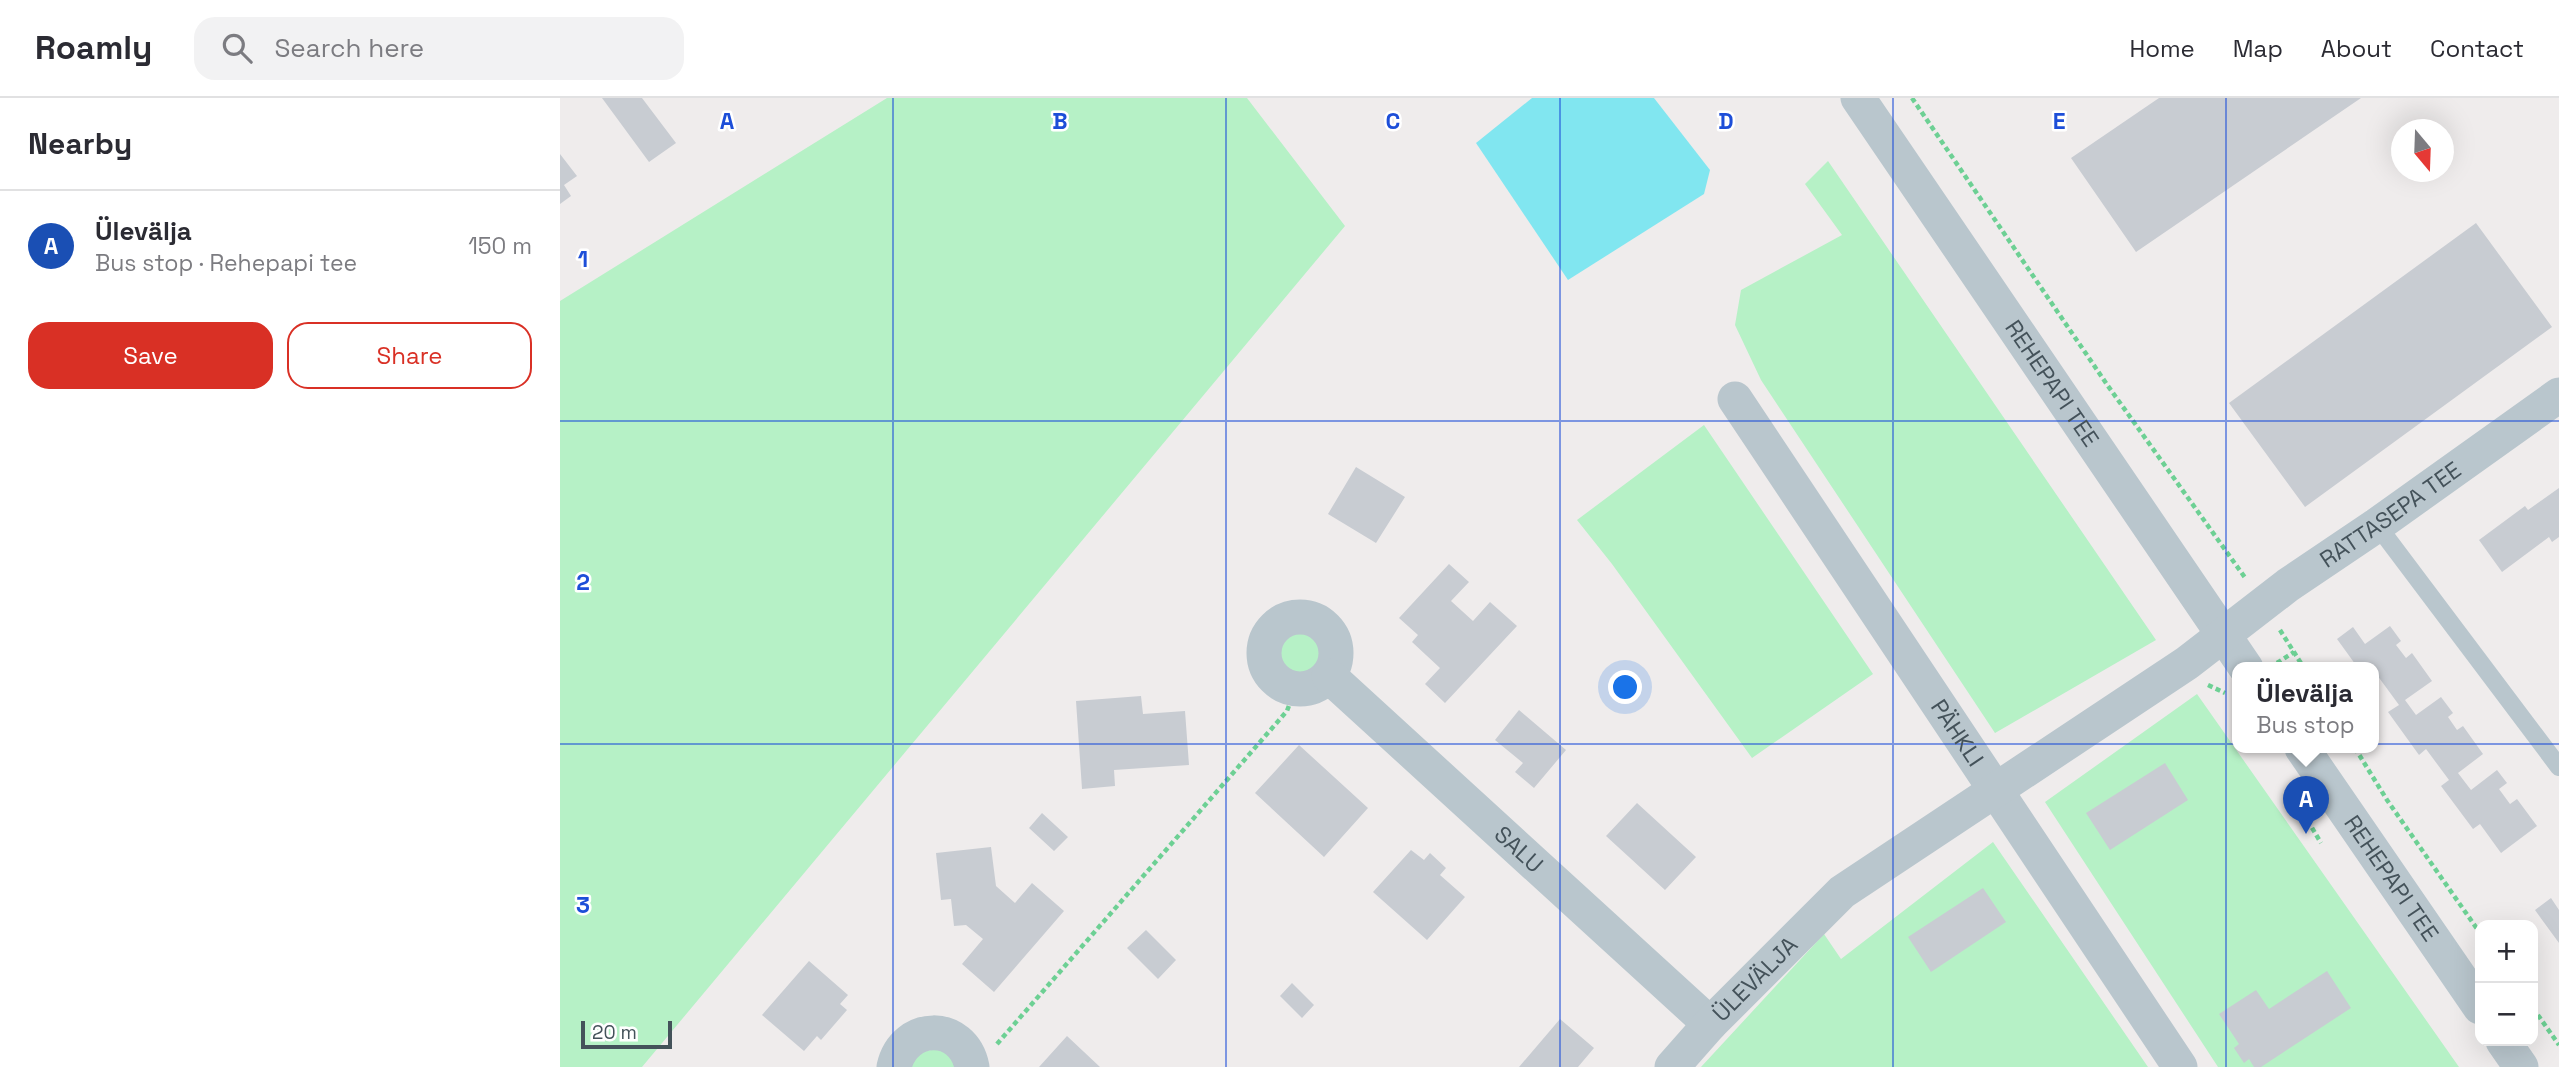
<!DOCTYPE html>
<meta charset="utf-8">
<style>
body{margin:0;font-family:"Space Grotesk",sans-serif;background:#f2f2f3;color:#2b2b33}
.controls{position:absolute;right:21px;bottom:21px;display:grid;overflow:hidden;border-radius:14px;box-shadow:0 7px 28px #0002}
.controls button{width:63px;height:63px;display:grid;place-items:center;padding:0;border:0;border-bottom:2px solid #e1e1e2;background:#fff;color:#2b2b33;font:35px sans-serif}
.compass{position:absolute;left:1831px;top:21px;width:63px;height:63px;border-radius:50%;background:#fff;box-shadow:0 7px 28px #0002;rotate:161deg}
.scale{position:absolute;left:21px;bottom:18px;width:91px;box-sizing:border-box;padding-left:7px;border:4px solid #44525a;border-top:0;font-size:19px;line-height:24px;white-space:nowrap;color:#44525a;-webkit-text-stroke:5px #fff;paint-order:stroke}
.you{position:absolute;left:1066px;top:590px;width:24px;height:24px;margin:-18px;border:5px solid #fff;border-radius:50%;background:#1a73e8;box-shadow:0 0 0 10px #1a73e833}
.badge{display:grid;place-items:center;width:46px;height:46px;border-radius:50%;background:#d93025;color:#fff;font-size:23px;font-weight:700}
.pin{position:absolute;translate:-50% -58px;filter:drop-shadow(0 2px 4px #0008)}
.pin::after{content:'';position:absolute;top:37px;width:24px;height:21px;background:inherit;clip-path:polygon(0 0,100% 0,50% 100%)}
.popup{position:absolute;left:1672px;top:564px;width:147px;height:91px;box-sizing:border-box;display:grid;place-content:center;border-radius:14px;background:#fff;filter:drop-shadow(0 2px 5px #0005);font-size:23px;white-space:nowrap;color:#7c7c81}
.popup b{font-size:26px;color:#2b2b33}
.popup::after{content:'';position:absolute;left:50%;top:100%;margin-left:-14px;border:14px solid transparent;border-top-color:#fff}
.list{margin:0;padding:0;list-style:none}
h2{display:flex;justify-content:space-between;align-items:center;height:91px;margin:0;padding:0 28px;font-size:30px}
h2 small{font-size:23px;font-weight:400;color:#7c7c81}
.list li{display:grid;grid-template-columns:46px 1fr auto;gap:21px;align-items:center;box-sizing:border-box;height:112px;padding:0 28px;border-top:2px solid #e1e1e2}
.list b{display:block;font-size:26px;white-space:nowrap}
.list p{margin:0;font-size:23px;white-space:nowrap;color:#7c7c81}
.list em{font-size:23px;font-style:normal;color:#7c7c81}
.actions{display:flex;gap:14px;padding:21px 28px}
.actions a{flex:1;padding:16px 0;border:2px solid #d93025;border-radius:21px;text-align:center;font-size:24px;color:#d93025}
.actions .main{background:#d93025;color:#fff}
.icon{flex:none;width:38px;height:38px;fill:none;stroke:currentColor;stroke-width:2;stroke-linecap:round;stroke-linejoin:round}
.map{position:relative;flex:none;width:1999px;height:969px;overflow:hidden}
header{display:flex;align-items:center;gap:42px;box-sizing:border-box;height:98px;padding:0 35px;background:#fff;border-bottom:2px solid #e1e1e2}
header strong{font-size:33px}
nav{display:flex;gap:38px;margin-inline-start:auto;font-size:24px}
.search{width:490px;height:63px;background:#f2f2f3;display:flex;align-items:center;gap:18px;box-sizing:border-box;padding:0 24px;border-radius:21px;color:#7c7c81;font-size:26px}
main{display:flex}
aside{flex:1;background:#fff}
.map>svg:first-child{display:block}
.green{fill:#b6f1c6}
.water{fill:#81e6f0}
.building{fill:#c8ccd2}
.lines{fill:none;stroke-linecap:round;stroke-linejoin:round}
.path{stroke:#6dd094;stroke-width:4.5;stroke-dasharray:5 3.5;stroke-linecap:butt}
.lane{stroke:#b9c6cd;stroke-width:18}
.street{stroke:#b9c6cd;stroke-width:35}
.grid{fill:none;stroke:#1d4ed8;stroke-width:2;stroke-opacity:0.55}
.labels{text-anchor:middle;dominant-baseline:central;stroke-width:5;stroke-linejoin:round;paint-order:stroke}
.street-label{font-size:23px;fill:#44525a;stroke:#fff}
.grid-label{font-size:23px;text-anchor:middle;font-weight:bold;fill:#1d4ed8;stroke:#fff;stroke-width:5;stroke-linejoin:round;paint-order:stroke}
</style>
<header>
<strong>Roamly</strong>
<div class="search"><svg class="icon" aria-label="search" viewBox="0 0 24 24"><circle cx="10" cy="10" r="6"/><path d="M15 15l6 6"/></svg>Search here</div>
<nav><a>Home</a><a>Map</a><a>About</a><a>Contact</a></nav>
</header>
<main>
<aside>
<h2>Nearby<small></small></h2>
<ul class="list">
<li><span class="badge" style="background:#1a4fb4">A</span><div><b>Ülevälja</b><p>Bus stop · Rehepapi tee</p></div><em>150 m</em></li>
</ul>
<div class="actions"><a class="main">Save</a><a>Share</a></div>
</aside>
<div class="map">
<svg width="1999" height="969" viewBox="0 0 1999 969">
<rect width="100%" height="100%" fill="#efecec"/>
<path class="green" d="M327 0H687L785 128 82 969H0V203Z
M1268 63 1596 542 1435 635 1201 282 1175 227 1181 192 1282 137 1245 86Z
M1144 327 1313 576 1192 660 1052 466 1017 422Z
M714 554a26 26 0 1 1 52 0a26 26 0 1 1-52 0Z
M1637 596 1899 969H1658L1485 704Z
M1433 744 1588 969H1141L1264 836 1281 861Z
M383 950 397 969H346L353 955Z"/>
<path class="water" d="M972 0H1094L1150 72 1144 96 1008 182 916 45Z"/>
<path class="building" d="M42 0H82L116 45 89 64Z
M1599 0H1801L1576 154 1511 60Z
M0 56 17 78 4 87 11 98 0 106Z
M1916 125 1992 229 1745 409 1669 305Z
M796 369 845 399 816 445 768 416Z
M1999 390V439L1992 444 1989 439 1942 474 1919 442 1965 408 1968 412Z
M889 466 909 484 891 503 913 523 930 504 957 528 885 605 865 586 880 570 852 544 858 537 839 520Z
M1830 528 1841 543 1836 547 1846 560 1852 555 1872 583 1845 602 1856 617 1881 599 1893 615 1888 619 1897 632 1903 628 1923 656 1898 675 1911 692 1937 672 1947 685 1939 691 1950 706 1957 701 1977 728 1941 755 1920 726 1913 731 1881 688 1889 682 1866 651 1859 657 1828 614 1839 607 1817 577 1814 579V570H1798L1777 541 1793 529 1805 546Z
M581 598 583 616 625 613 629 667 554 672 555 688 522 691 516 603Z
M959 612 1006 652 974 690 955 674 963 665 935 642Z
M739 647 808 710 764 759 695 695Z
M1605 665 1628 702 1550 752 1526 715Z
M1077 705 1136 759 1105 792 1046 738Z
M482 715 508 739 494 753 469 730Z
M431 749 436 788 455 805 472 785 504 813 434 894 402 866 423 841 406 827 394 828 391 801 381 802 376 755Z
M851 752 864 762 870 755 886 770 880 777 905 799 867 842 813 794Z
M1423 790 1446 824 1371 874 1348 839Z
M1991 800 1999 812V845L1975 812Z
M586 832 616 862 598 881 567 850Z
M249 863 288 897 280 906 287 912 261 942 257 938 244 953 202 917Z
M1767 873 1791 910 1701 969H1694L1689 961 1684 965 1674 950 1679 946 1659 916 1696 892 1709 911Z
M732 885 754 907 742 920 720 898Z
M1000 921 1034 950 1018 969H959Z
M507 938 540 969H479Z"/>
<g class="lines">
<path class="path" d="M1352 0 1548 288 1686 481
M1720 532 1744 570
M1717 565 1734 554
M1648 587 1665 595
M1795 650 1827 702 1920 835
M1739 708 1761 745
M1973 910 1999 947
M437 946 727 613 735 591"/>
<path class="lane" d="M1817 427 1999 669"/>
<g class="street">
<path id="s1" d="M1298 0 1686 570"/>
<path id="s2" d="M1175 301 1620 969"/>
<circle cx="740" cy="555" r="36"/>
<path id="s3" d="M769 578 1150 926"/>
<path id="s4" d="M1742 650 1920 909"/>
<path d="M1943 943 1961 969"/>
<path d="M334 969C344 924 403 923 412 969"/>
<path id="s5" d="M1112 969 1150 926 1282 794 1627 565 1728 487 1817 427 1999 297"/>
</g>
</g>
<path class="grid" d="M333 0V969M666 0V969M1000 0V969M1333 0V969M1666 0V969M0 323H1999M0 646H1999"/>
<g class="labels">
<g class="street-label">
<text stroke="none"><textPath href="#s1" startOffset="345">REHEPAPI TEE</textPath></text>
<text stroke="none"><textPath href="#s5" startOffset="910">RATTASEPA TEE</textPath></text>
<text stroke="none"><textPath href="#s2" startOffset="401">PÄHKLI</textPath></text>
<text stroke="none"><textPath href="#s3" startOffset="257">SALU</textPath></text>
<text stroke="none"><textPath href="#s4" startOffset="158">REHEPAPI TEE</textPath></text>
<text stroke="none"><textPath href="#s5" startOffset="121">ÜLEVÄLJA</textPath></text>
</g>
</g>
<g class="grid-label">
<text x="167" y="31">A</text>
<text x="500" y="31">B</text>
<text x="833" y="31">C</text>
<text x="1166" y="31">D</text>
<text x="1499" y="31">E</text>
<text x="23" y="169">1</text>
<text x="23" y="492">2</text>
<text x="23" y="815">3</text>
</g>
</svg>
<div class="controls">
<button>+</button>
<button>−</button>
</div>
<svg class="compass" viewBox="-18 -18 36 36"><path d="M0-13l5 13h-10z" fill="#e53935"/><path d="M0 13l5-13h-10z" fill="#7c7c81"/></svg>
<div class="scale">20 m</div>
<div class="you"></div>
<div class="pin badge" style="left:1746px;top:736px;background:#1a4fb4">A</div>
<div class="popup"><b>Ülevälja</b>Bus stop</div>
</div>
</main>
